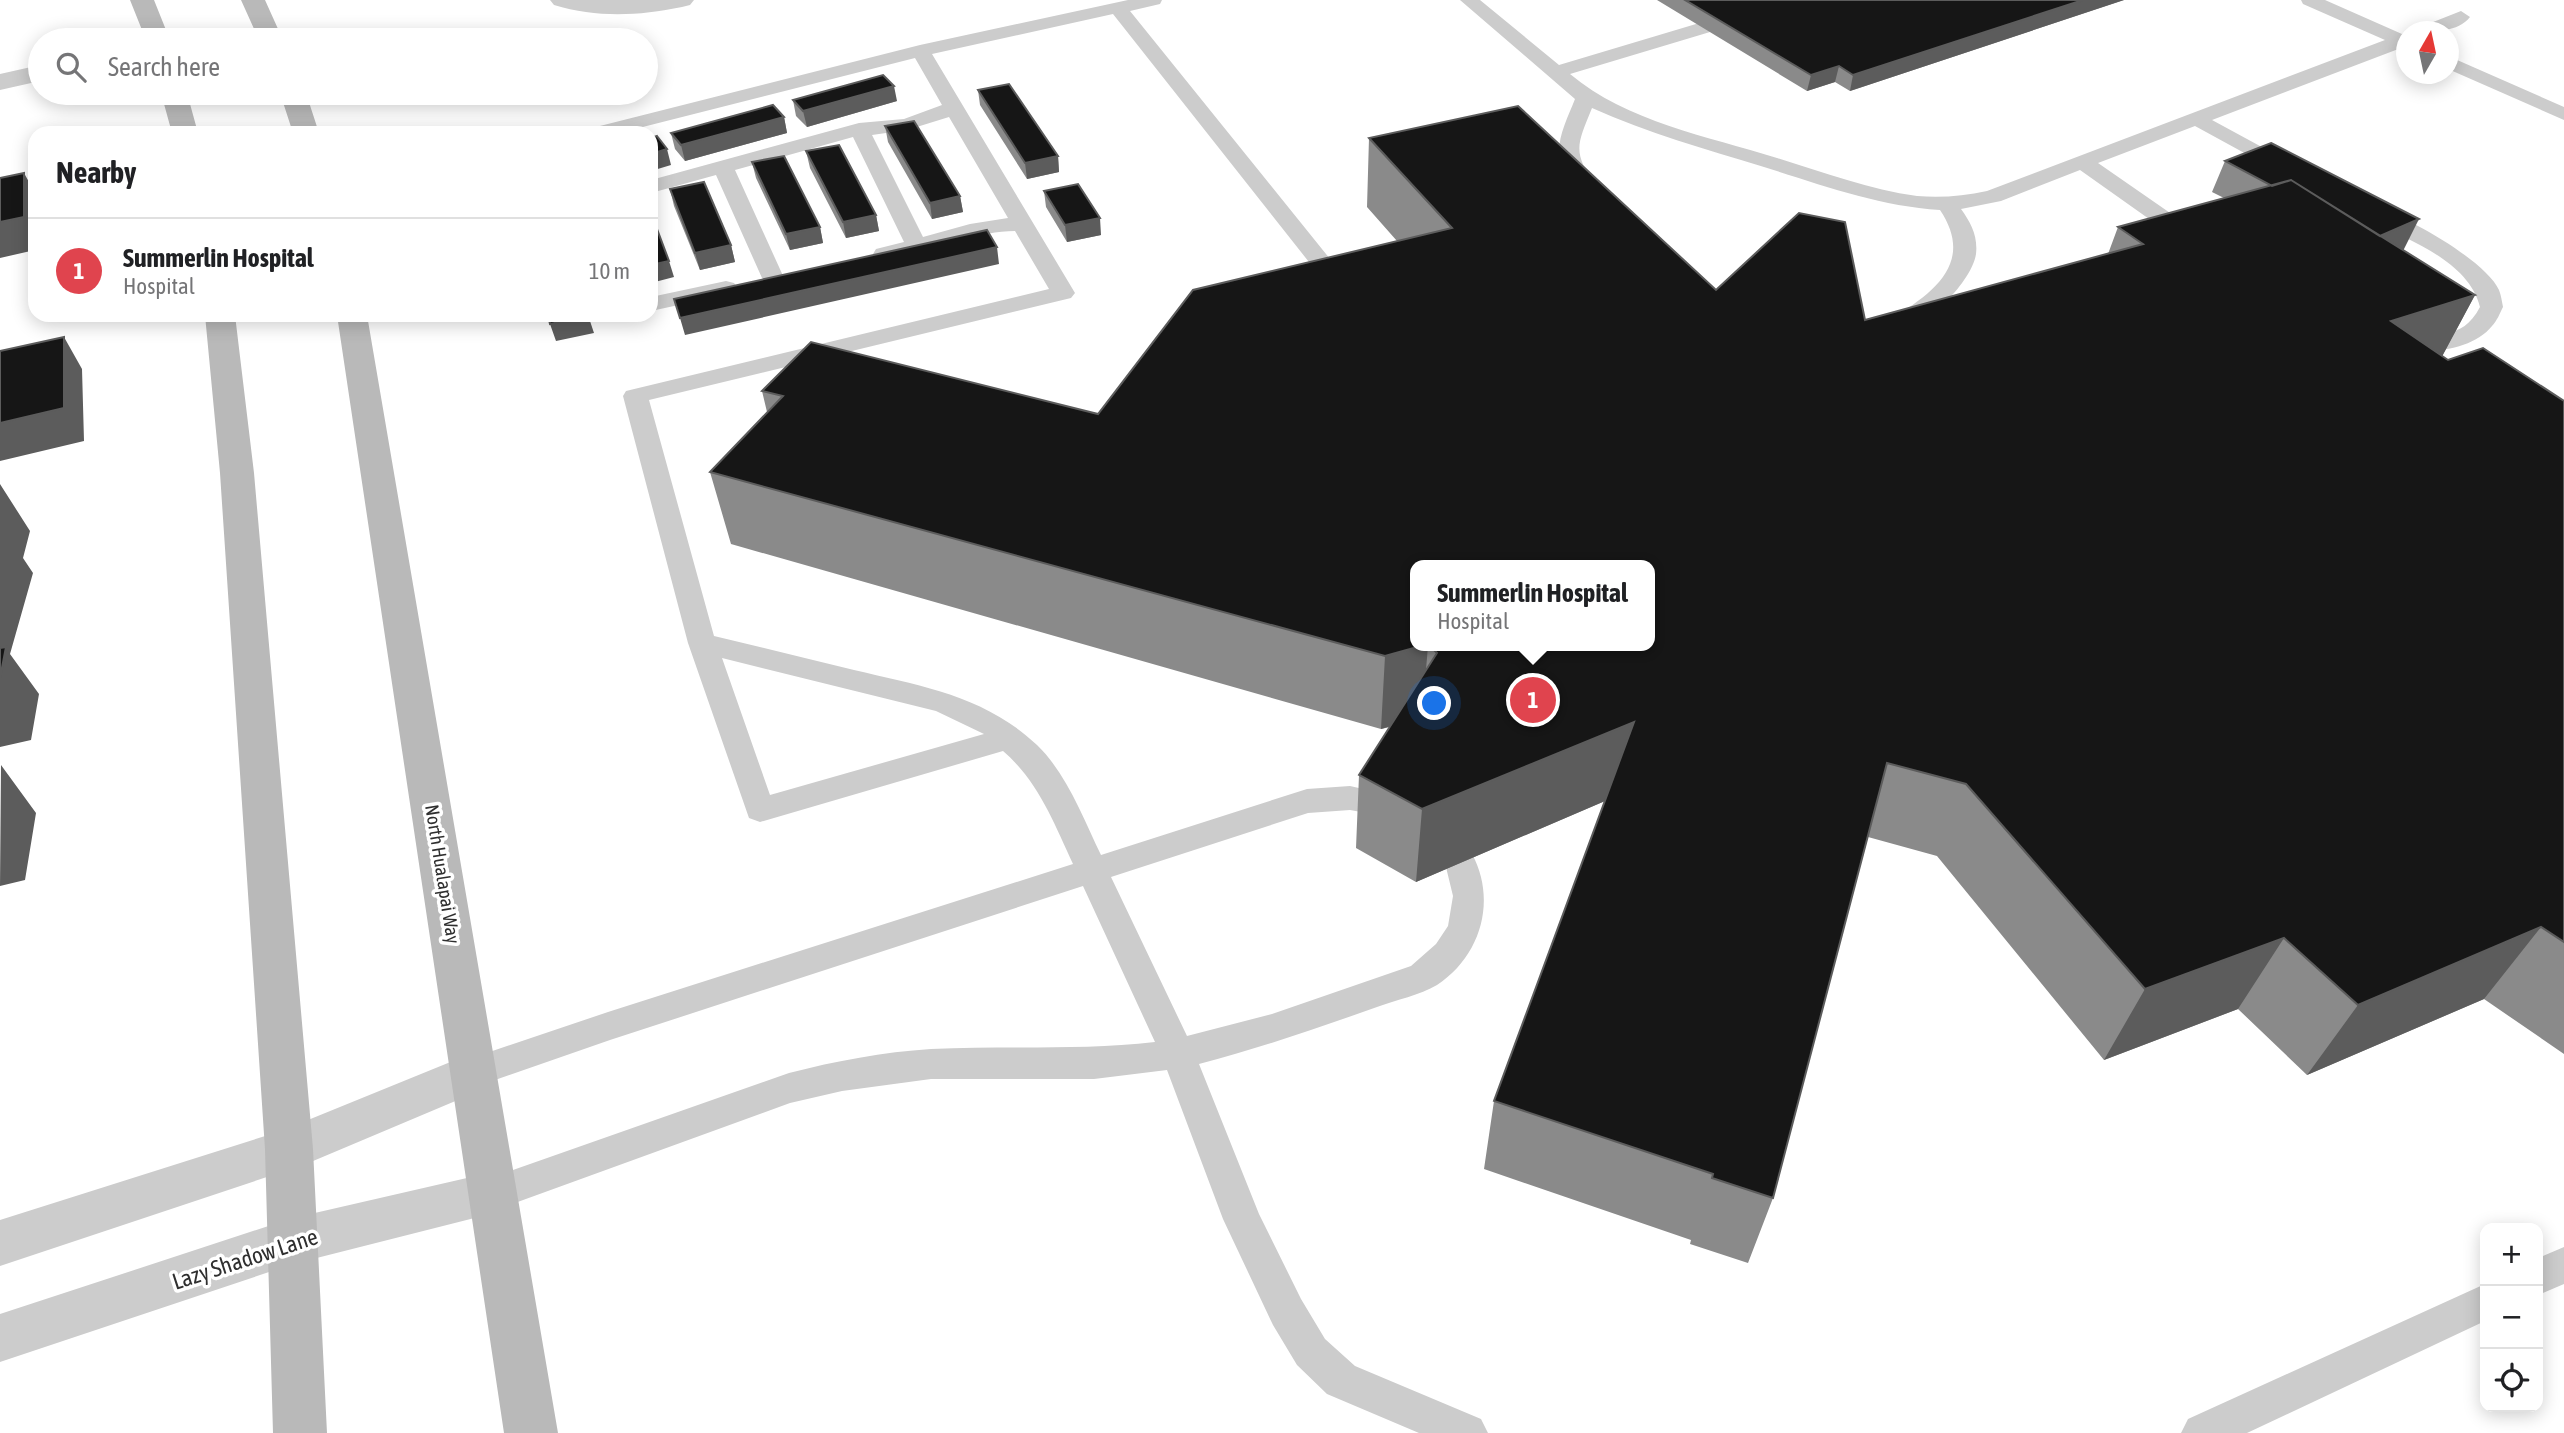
<!DOCTYPE html>
<meta charset="utf-8">
<style>
body{margin:0;font-family:"Asap Condensed",sans-serif;background:#f2f2f2;color:#202124}
.controls{position:absolute;right:21px;bottom:21px;display:grid;overflow:hidden;border-radius:14px;box-shadow:0 4px 18px #0003}
.controls button{width:63px;height:63px;display:grid;place-items:center;padding:0;border:0;border-bottom:2px solid #e0e0e0;background:#fff;color:#202124;font:35px sans-serif}
.compass{position:absolute;left:2396px;top:21px;width:63px;height:63px;border-radius:50%;background:#fff;box-shadow:0 4px 18px #0003;rotate:9deg}
.you{position:absolute;left:1435px;top:704px;width:24px;height:24px;margin:-18px;border:5px solid #fff;border-radius:50%;background:#1a73e8;box-shadow:0 0 0 10px #1a73e833}
.badge{display:grid;place-items:center;width:46px;height:46px;border-radius:50%;background:#db2777;color:#fff;font-size:23px;font-weight:700}
.pin{position:absolute;translate:-50% -50%;border:4px solid #fff;box-shadow:0 2px 7px #0006}
.popup{position:absolute;left:1410px;top:560px;width:245px;height:91px;box-sizing:border-box;display:grid;place-content:center;border-radius:14px;background:#fff;filter:drop-shadow(0 2px 5px #0005);font-size:23px;white-space:nowrap;color:#757577}
.popup b{font-size:26px;color:#202124}
.popup::after{content:'';position:absolute;left:50%;top:100%;margin-left:-14px;border:14px solid transparent;border-top-color:#fff}
.list{margin:0;padding:0;list-style:none}
h2{display:flex;justify-content:space-between;align-items:center;height:91px;margin:0;padding:0 28px;font-size:30px}
h2 small{font-size:23px;font-weight:400;color:#757577}
.list li{display:grid;grid-template-columns:46px 1fr auto;gap:21px;align-items:center;box-sizing:border-box;height:105px;padding:0 28px;border-top:2px solid #e0e0e0}
.list b{display:block;font-size:26px;white-space:nowrap}
.list p{margin:0;font-size:23px;white-space:nowrap;color:#757577}
.list em{font-size:23px;font-style:normal;color:#757577}
.icon{flex:none;width:38px;height:38px;fill:none;stroke:currentColor;stroke-width:2;stroke-linecap:round;stroke-linejoin:round}
.map{position:relative;flex:none;width:2564px;height:1433px;overflow:hidden}
.search{position:absolute;background:#fff;box-shadow:0 4px 18px #0003;left:28px;top:28px;width:630px;height:77px;display:flex;align-items:center;gap:18px;box-sizing:border-box;padding:0 24px;border-radius:38px;color:#757577;font-size:26px}
.panel{position:absolute;background:#fff;box-shadow:0 4px 18px #0003;left:28px;top:126px;width:630px;height:196px;border-radius:21px}
.map>svg:first-child{display:block}
.lines{fill:none;stroke-linecap:round;stroke-linejoin:round}
.lane{fill:#ccc;fill-rule:evenodd}
.street{fill:#ccc;fill-rule:evenodd}
.secondary{fill:#b9b9b9;fill-rule:evenodd}
.wall{fill:#8a8a8a;fill-rule:evenodd}
.shaded-wall{fill:#5c5c5c}
.building{fill:#161616;stroke:#5c5c5c;stroke-width:2}
.labels{text-anchor:middle;dominant-baseline:central;stroke-width:7;stroke-linejoin:round;paint-order:stroke}
.street-label{font-size:19px;fill:#2f2f2f;stroke:#fff}
.near-street-label{font-size:23px;fill:#2f2f2f;stroke:#fff}
</style>
<div class="map">
<svg width="2564" height="1433" viewBox="0 0 2564 1433">
<rect width="100%" height="100%" fill="#fff"/>
<g class="lines">
<path class="lane" d="M1128 0H1162L1160 4 1130 11 1351 285 1355 290 1351 295H1335L1113 14 932 54 1075 293 1071 298 649 400 714 636C761 647 807 659 854 670 922 686 985 696 1037 745 1067 774 1083 818 1101 855L1307 789 1350 786 1394 796 1399 804 1394 812 1383 816 1350 810 1308 813 1111 877 1187 1036 1272 1014 1411 966 1436 944 1448 926 1453 896 1445 863 1450 854 1461 851 1472 854C1497 900 1481 956 1437 985 1420 995 1396 1000 1377 1007 1318 1028 1260 1048 1199 1064L1259 1214 1301 1299 1325 1339 1355 1366 1481 1419 1488 1433H1419L1327 1394 1297 1365 1273 1325 1223 1219 1167 1070 1094 1079H931L842 1091 790 1103 493 1211 480 1206 474 1194 480 1182 493 1177 789 1073C836 1061 883 1052 931 1049 1006 1045 1080 1051 1155 1042L1083 886 610 1040 475 1087 463 1083 457 1072 463 1061 608 1012 1073 864C1054 823 1038 781 1003 751L760 822 749 818 688 643 623 396 626 391 1049 289 1015 231C997 231 979 235 961 240 938 246 899 264 876 259L873 254 876 249 904 242 853 137 735 170 784 278 781 283H765L762 278 716 175 651 193V180L859 123 904 119 942 105 915 58 619 133H585L588 129 920 45ZM949 117 1008 218 970 224 923 237 872 135 907 130ZM722 658 936 711 984 734 770 795Z
M1460 0H1480L1559 65 1696 24H1710L1712 28 1710 32 1570 74C1627 122 1707 136 1777 158 1823 172 1870 190 1917 196 1941 198 1964 196 1987 191L2385 40 2303 4 2301 0H2325L2402 34 2406 33V49L2401 48 2212 120 2295 165 2299 169 2295 173H2281L2195 126 2098 163 2199 233 2202 238 2199 243H2183L2080 170 2001 201 1961 209C1971 223 1978 236 1976 254 1972 282 1921 335 1892 328L1888 323 1892 318C1934 293 1975 262 1940 210 1879 206 1822 185 1764 167 1705 149 1648 133 1592 108 1577 145 1572 152 1596 186L1593 191C1581 193 1577 190 1570 181 1548 154 1564 127 1575 99Z
M2461 11 2470 17C2458 32 2434 32 2416 32L2418 28Z
M2448 56 2564 107V120L2448 69Z
M2376 208C2407 216 2486 261 2499 290 2501 295 2502 302 2503 307 2500 313 2497 321 2492 326 2474 349 2430 355 2404 348L2400 343 2404 338C2436 330 2461 343 2480 307 2469 261 2407 239 2368 220L2365 215 2368 210Z
M726 281 734 283 738 288 734 293 651 311V297Z
M2564 1247V1284L2538 1295V1258Z
M2485 1284V1321L2247 1433H2181L2188 1419Z"/>
<path class="street" d="M550 0H694L690 5 682 7C638 16 597 18 554 5Z
M40 65V81L0 90V74Z
M475 1052 491 1058 498 1072 491 1086 306 1164 0 1266V1220L281 1131Z
M493 1172 510 1179 517 1194 510 1209 293 1264 0 1362V1314L293 1218Z"/>
<path class="secondary" d="M130 0H154L170 40H146Z
M241 0H265L283 40H259Z
M161 93H187L198 133H172Z
M280 93H306L319 133H293Z
M205 315H235L254 473 313 1149 327 1433H273L265 1149 220 473Z
M337 315H367L558 1433H504Z"/>
</g>
<path class="wall" d="M1657 0H2124L1850 91 1835 82 1807 91Z
M978 90 1058 156 1059 172 1027 179 980 105Z
M793 100 897 101 807 127 796 116Z
M784 117 787 133 685 161 675 149 671 133Z
M885 126 960 196 963 212 932 219 888 142Z
M1369 138 1716 290 1865 320 2108 254 2118 227 2224 198 2212 192 2225 161 2403 250 2475 295 2442 356 2448 360 2564 401V1054L2484 999 2307 1075 2238 1009 2104 1060 1937 856 1868 837 1773 1198 1748 1263 1690 1244 1691 1240 1484 1169 1494 1101 1605 801 1416 882 1356 848 1359 775 1390 727 1381 729 731 544 710 472 767 412 762 391 1098 414 1397 241 1367 207ZM1650 565V646H1416Z
M806 151 876 215 879 231 846 238 810 168Z
M752 162 820 227 823 243 790 250 756 178Z
M670 189 731 245 735 262 700 270 674 206Z
M1044 191 1101 235 1067 242 1046 207Z"/>
<path class="shaded-wall" d="M2083 0H2124L1850 91 1853 75Z
M1839 66 1835 82 1807 91 1811 75Z
M894 86 897 101 807 127 803 111Z
M784 117 787 133 685 161 681 145Z
M667 149 671 165 651 171V154Z
M1058 156 1059 172 1027 179 1025 163Z
M24 173 35 193V250L0 258V222Z
M960 196 963 212 932 219 930 203Z
M876 215 879 231 846 238 843 222Z
M1100 218 1101 235 1067 242 1065 225Z
M2419 219 2403 251 2373 239Z
M820 227 823 243 790 250 786 234Z
M731 245 735 262 700 270 695 253Z
M997 247 999 264 685 335 680 318Z
M669 261 674 277 651 283V265Z
M2475 295 2437 366 2391 321Z
M588 315 594 333 556 341 550 324Z
M64 337 82 369 84 441 0 461V423Z
M0 484 30 531 23 558 33 573 10 654 39 694 31 740 0 747Z
M1421 646H1428L1422 717 1381 729 1385 656Z
M1634 722 1619 795 1416 882 1422 809Z
M1 765 36 813 25 880 0 886Z
M2541 927 2484 999 2307 1075 2358 1005Z
M2284 938 2238 1009 2104 1060 2145 989Z"/>
<path class="building" d="M1685 0H2083L1853 75 1839 66 1811 75Z
M883 75 894 86 803 111 793 100Z
M1009 84 1058 156 1025 163 978 90Z
M773 105 784 117 681 145 671 133Z
M1518 106 1716 290 1799 213 1845 222 1865 320 2143 244 2118 227 2291 180 2475 295 2391 321 2448 360 2483 348 2564 401V942L2541 927 2358 1005 2284 938 2145 989 1966 784 1887 763 1773 1198 1712 1178 1713 1174 1494 1101 1634 722 1422 809 1359 775 1437 653 1430 646H1650V565H1416V646H1421L1385 656 710 472 783 396 762 391 811 342 1098 414 1193 290 1452 228 1369 138Z
M914 121 960 196 930 203 885 126Z
M657 136 667 149 651 154V138Z
M2271 143 2419 219 2380 236 2291 180 2272 186 2225 161Z
M839 145 876 215 843 222 806 151Z
M784 156 820 227 786 234 752 162Z
M24 173V217L0 222V178Z
M704 182 731 245 695 253 670 189Z
M1078 184 1100 218 1065 225 1044 191Z
M651 213 669 261 651 265Z
M987 230 997 247 680 318 674 299Z
M548 315H588V316L550 324Z
M64 337V408L0 423V351Z
M6 647 0 678V648Z"/>
<g class="labels">
<g class="street-label">
<text transform="translate(443 874) rotate(81)">North Hualapai Way</text>
</g>
<g class="near-street-label">
<text transform="translate(245 1259) rotate(-18)">Lazy Shadow Lane</text>
</g>
</g>
</svg>
<div class="controls">
<button>+</button>
<button>−</button>
<button><svg class="icon" aria-label="locate" viewBox="0 0 24 24"><circle cx="12" cy="12" r="6"/><path d="M12 2v4M12 18v4M2 12h4M18 12h4"/></svg></button>
</div>
<svg class="compass" viewBox="-18 -18 36 36"><path d="M0-13l5 13h-10z" fill="#e53935"/><path d="M0 13l5-13h-10z" fill="#757577"/></svg>
<div class="you"></div>
<div class="pin badge" style="left:1533px;top:700px;background:#e0444e">1</div>
<div class="popup"><b>Summerlin Hospital</b>Hospital</div>
<div class="search"><svg class="icon" aria-label="search" viewBox="0 0 24 24"><circle cx="10" cy="10" r="6"/><path d="M15 15l6 6"/></svg>Search here</div>
<section class="panel">
<h2>Nearby<small></small></h2>
<ul class="list">
<li><span class="badge" style="background:#e0444e">1</span><div><b>Summerlin Hospital</b><p>Hospital</p></div><em>10 m</em></li>
</ul>
</section>
</div>
